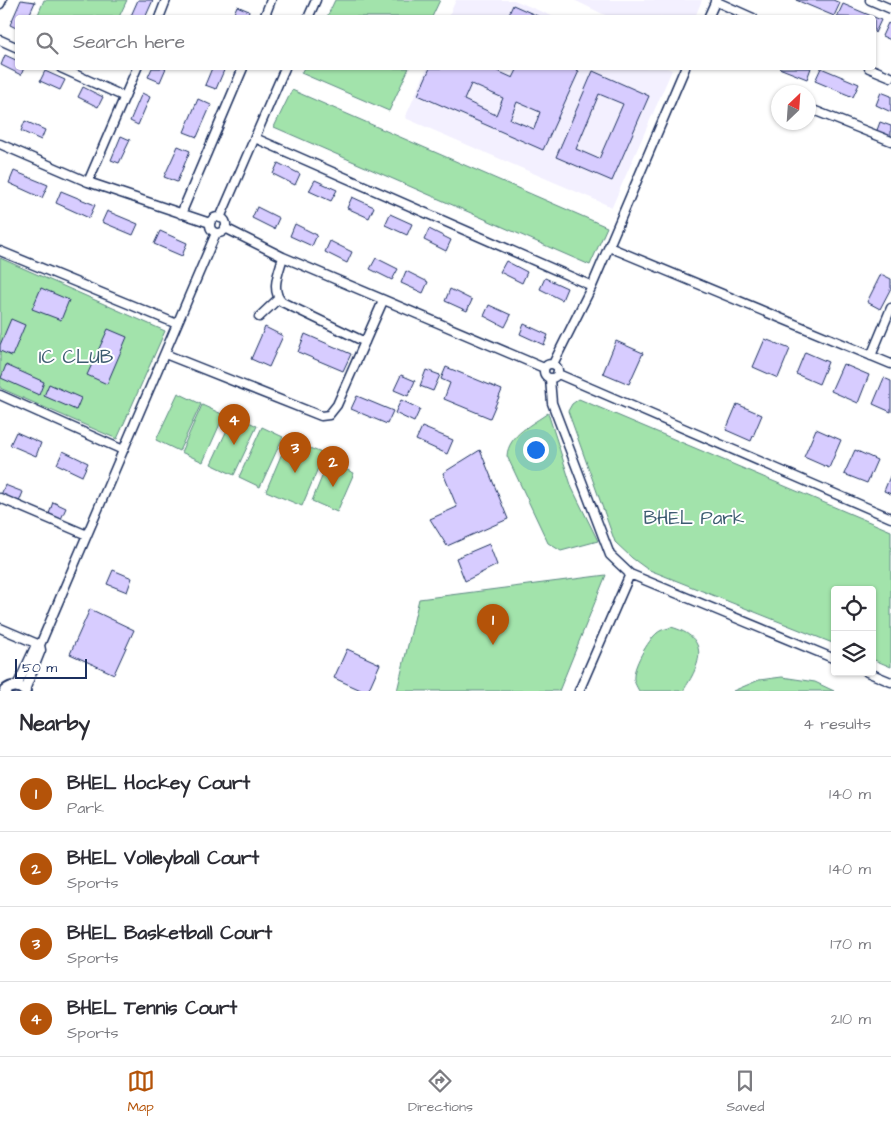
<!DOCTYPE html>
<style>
body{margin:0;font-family:"Architects Daughter",sans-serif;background:#f2f2f3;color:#2b2b33}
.controls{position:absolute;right:15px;bottom:15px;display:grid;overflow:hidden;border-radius:5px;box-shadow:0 1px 4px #0004}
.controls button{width:45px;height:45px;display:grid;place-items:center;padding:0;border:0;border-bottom:1px solid #e1e1e2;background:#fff;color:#2b2b33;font:25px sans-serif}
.compass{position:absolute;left:771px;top:85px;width:45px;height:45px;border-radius:50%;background:#fff;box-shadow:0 1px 4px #0004;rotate:25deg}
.scale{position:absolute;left:15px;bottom:12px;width:72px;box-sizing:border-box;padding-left:5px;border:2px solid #1b2f5e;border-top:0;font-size:14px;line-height:18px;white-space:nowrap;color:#1b2f5e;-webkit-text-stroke:4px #fff;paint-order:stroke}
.you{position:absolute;left:535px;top:449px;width:18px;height:18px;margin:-12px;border:4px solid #fff;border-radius:50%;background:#1a73e8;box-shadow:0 0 0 8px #1a73e833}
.badge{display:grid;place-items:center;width:32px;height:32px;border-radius:50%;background:#b45309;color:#fff;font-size:16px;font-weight:700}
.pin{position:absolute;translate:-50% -41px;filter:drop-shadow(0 1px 2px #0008)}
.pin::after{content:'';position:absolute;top:26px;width:18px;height:15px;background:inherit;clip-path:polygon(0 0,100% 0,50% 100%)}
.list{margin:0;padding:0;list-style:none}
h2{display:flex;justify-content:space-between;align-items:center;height:65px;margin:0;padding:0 20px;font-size:21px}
h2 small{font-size:16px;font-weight:400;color:#7c7c81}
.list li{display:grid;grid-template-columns:32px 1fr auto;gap:15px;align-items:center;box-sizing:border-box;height:75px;padding:0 20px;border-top:1px solid #e1e1e2}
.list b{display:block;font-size:19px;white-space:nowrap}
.list p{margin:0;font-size:16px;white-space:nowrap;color:#7c7c81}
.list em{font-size:16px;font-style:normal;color:#7c7c81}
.icon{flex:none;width:28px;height:28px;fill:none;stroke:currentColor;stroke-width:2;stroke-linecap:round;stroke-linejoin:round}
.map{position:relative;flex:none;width:891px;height:691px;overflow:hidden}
.search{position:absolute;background:#fff;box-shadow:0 1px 4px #0004;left:15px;right:15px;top:15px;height:55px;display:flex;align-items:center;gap:12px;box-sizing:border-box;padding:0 18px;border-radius:5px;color:#7c7c81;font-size:19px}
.sheet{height:365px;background:#fff}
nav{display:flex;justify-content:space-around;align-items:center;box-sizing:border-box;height:70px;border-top:1px solid #e1e1e2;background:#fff;font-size:14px;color:#7c7c81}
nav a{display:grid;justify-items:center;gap:2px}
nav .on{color:#b45309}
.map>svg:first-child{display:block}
.built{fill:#f3f0ff}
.green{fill:#a2e3ab;stroke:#5e8984}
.building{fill:#d7ccff;stroke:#1b2f5e;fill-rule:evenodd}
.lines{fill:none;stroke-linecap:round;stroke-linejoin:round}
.minor-casing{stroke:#1b2f5e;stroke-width:11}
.tertiary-casing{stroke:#1b2f5e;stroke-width:14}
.minor{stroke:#fff;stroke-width:8}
.tertiary{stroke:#fff;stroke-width:10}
.labels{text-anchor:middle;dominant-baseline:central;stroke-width:4;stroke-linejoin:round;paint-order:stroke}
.park-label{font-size:19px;fill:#3d5c71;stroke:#fff}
</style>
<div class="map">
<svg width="891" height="691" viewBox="0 0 891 691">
<rect width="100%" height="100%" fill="#fff"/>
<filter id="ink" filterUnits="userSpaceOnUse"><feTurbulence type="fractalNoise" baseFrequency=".02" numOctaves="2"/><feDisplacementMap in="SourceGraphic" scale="10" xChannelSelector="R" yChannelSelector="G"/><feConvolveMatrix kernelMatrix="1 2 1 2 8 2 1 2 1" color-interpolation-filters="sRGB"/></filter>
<g filter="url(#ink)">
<path class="built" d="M456 0H514L554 17 448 18Z
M574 0H702L695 17 611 18Z
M427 68H667L672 70 612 207 405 118Z"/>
<path class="green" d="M44 0H127L119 17H37Z
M335 0H440L432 17H327Z
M304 68H409L389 111 301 73Z
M292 90 607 227 590 265 274 127Z
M0 258 165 331 117 439 0 388Z
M178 393 201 404 179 451 156 440Z
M579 399 891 531V667L872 659V590H835V644L647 569 632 558 615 542 568 411 572 404Z
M202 405 224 415 203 462 181 452Z
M548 413 572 488 598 541 561 551 548 543 507 456C508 435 533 424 548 413Z
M234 415 257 426 234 475 211 464Z
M262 427 283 437 260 487 239 477Z
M288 439 324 454 302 506 266 491Z
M328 462 354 473 337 512 312 501Z
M606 575 559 691H397L419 599Z
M671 627C711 638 701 664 683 691H639C637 687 633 681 634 676 634 665 650 636 660 631 663 629 668 629 671 627Z
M782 677 815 682 834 691H733L759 680Z"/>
<path class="building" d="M21 0 35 2 28 18H18V29L10 25Z
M138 0H153L145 18H130Z
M796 0H833L840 3 834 16Z
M843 4 881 20 875 33 874 32V18L837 17Z
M513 5 542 18H507Z
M237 6 249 11 246 18H232Z
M888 23 891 25V40L882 36Z
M5 55 18 61V68H24L21 75 1 65Z
M152 68H166L160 82 148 77Z
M212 68H225L216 89 205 85Z
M430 68H491L513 78 518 68H571L579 71 543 150 418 95ZM471 84 503 98 496 115 464 100ZM517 102 540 112 534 129 510 119Z
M779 68H811L807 79Z
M821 68 859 84 853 97 815 81Z
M45 71 65 80 60 90 40 81Z
M593 71 649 96 612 181 556 157ZM599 94 623 104 599 159 576 149Z
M83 87 103 97 98 107 78 97Z
M881 92 891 96V112L876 105Z
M142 93 150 97 138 125 130 121Z
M198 99 211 105 197 137 184 132Z
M25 121 45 130 41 140 21 131Z
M880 122 891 126V139L876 133Z
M121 136 130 140 119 163 111 160Z
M178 146 190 151 177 182 164 177Z
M278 163 300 174 295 185 273 174Z
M14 171 48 185 42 198 9 183Z
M315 180 337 190 331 201 309 191Z
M61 191 95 205 89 218 56 203Z
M352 197 374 207 369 218 347 208Z
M257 207 279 218 274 229 252 218Z
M107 211 138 224 133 235 102 222Z
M390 214 412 224 407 235 385 225Z
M295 224 317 235 312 246 290 236Z
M429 229 451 240 446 251 424 240Z
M160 231 187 243 182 256 154 244Z
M330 241 352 252 347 263 325 252Z
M376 258 398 269 392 280 370 269Z
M506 261 527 272 522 283 500 272Z
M406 271 428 282 423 293 401 283Z
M881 274 891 279V288L880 309 867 302Z
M545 278 567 288 562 300 540 289Z
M41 288 69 300 61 320 32 309Z
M450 289 472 300 467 311 445 301Z
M489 305 511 315 505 327 484 316Z
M11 319 25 325 12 356 0 351V345Z
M524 324 548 335 544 345 520 334Z
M265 327 283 336 269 367 251 359Z
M108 329 127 337 107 384 87 375Z
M305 334 351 354 343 371 298 352Z
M765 339 790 349 778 378 753 367Z
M616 341 643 353 629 384 603 373Z
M805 352 828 362 819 384 796 374Z
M843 364 869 375 858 403 831 391Z
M6 365 44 382 39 395 1 378Z
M446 367 502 390 490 418 444 399 450 383 441 379Z
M426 370 440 375 433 391 420 386Z
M401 375 415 381 408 396 394 390Z
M884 378 891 381V412L873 404Z
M49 384 81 398 76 410 44 396Z
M357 396 393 411 387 424 351 409Z
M401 400 420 409 414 422 395 413Z
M737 404 762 415 751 441 726 430Z
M422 427 453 440 447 454 416 440Z
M816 429 841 440 829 468 804 457Z
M16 432 41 443 36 456 10 445Z
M480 450 508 519 447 546 430 519 457 507 443 473Z
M855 450 877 460 867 483 844 474Z
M63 451 88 463 82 476 57 464Z
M891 474V494L884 491Z
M5 485 23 492 19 502 1 495Z
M53 502 66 508 61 519 49 514Z
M489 544 497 565 465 581 456 558Z
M113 570 132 578 127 592 107 584Z
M90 609 134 630 114 674 70 654Z
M347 649 380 664 368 691H363L334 678Z"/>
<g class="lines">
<g class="minor-casing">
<path id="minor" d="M870 0 891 9
M715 1 753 18
M0 4 2 0
M159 18 166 0
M264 18 271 0
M308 18 316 0
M708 18 716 0
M0 40 18 48
M61 68 125 97
M869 68 891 77
M808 108 891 141
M255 138 592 286
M0 144 88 182 210 223
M88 182 137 68
M181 214 243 68
M210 225a8 8 0 1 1 16 0a8 8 0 1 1-16 0Z
M220 218 285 68
M225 228 283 257 544 368
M609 247 891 364
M0 251 177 324
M283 257C279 272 270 290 282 302L365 342
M259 317 278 299
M165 354 321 416 329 415 337 405 383 301
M871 356 891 308
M544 371a7 7 0 1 1 14 0a7 7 0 1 1-14 0Z
M553 364 592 286 685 68
M558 374 891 518
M550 379 552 403 610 555 630 574 835 659
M0 395 123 450
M0 498 87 535
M0 628 40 645
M867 672 891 682
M17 686 35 647 40 645
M25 690 41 650 40 645 216 233
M579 691 630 574"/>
</g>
<g class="tertiary-casing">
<path id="tertiary" d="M5 691C12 685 19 685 25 691"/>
</g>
<use href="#minor" class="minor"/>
<use href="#tertiary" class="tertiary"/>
</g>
</g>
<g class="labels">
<g class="park-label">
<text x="76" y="357">IC CLUB</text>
<text x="694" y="518">BHEL Park</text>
</g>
</g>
</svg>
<div class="controls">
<button><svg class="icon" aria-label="locate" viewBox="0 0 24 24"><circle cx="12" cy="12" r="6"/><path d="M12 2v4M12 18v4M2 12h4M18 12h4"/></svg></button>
<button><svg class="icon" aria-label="layers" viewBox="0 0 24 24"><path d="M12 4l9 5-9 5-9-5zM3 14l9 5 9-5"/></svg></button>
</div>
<svg class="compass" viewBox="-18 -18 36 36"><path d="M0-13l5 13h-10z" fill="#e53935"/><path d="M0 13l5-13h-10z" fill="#7c7c81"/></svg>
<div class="scale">50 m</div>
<div class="you"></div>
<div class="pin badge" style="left:493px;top:645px">1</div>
<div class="pin badge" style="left:333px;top:487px">2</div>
<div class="pin badge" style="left:295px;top:473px">3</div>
<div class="pin badge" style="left:234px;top:445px">4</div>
<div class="search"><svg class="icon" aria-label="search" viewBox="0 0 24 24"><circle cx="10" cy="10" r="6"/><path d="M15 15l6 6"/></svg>Search here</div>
</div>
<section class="sheet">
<h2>Nearby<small>4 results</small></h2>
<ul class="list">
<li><span class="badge">1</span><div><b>BHEL Hockey Court</b><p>Park</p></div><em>140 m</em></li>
<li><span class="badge">2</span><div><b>BHEL Volleyball Court</b><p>Sports</p></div><em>140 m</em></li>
<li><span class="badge">3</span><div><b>BHEL Basketball Court</b><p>Sports</p></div><em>170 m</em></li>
<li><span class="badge">4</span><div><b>BHEL Tennis Court</b><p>Sports</p></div><em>210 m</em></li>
</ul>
</section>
<nav>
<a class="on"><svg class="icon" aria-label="map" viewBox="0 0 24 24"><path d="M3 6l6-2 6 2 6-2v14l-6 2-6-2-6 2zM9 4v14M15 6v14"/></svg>Map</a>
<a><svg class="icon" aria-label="directions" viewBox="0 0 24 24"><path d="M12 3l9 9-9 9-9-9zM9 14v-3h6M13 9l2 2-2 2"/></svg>Directions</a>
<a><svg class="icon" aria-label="saved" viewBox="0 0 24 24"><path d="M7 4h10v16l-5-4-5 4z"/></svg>Saved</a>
</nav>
